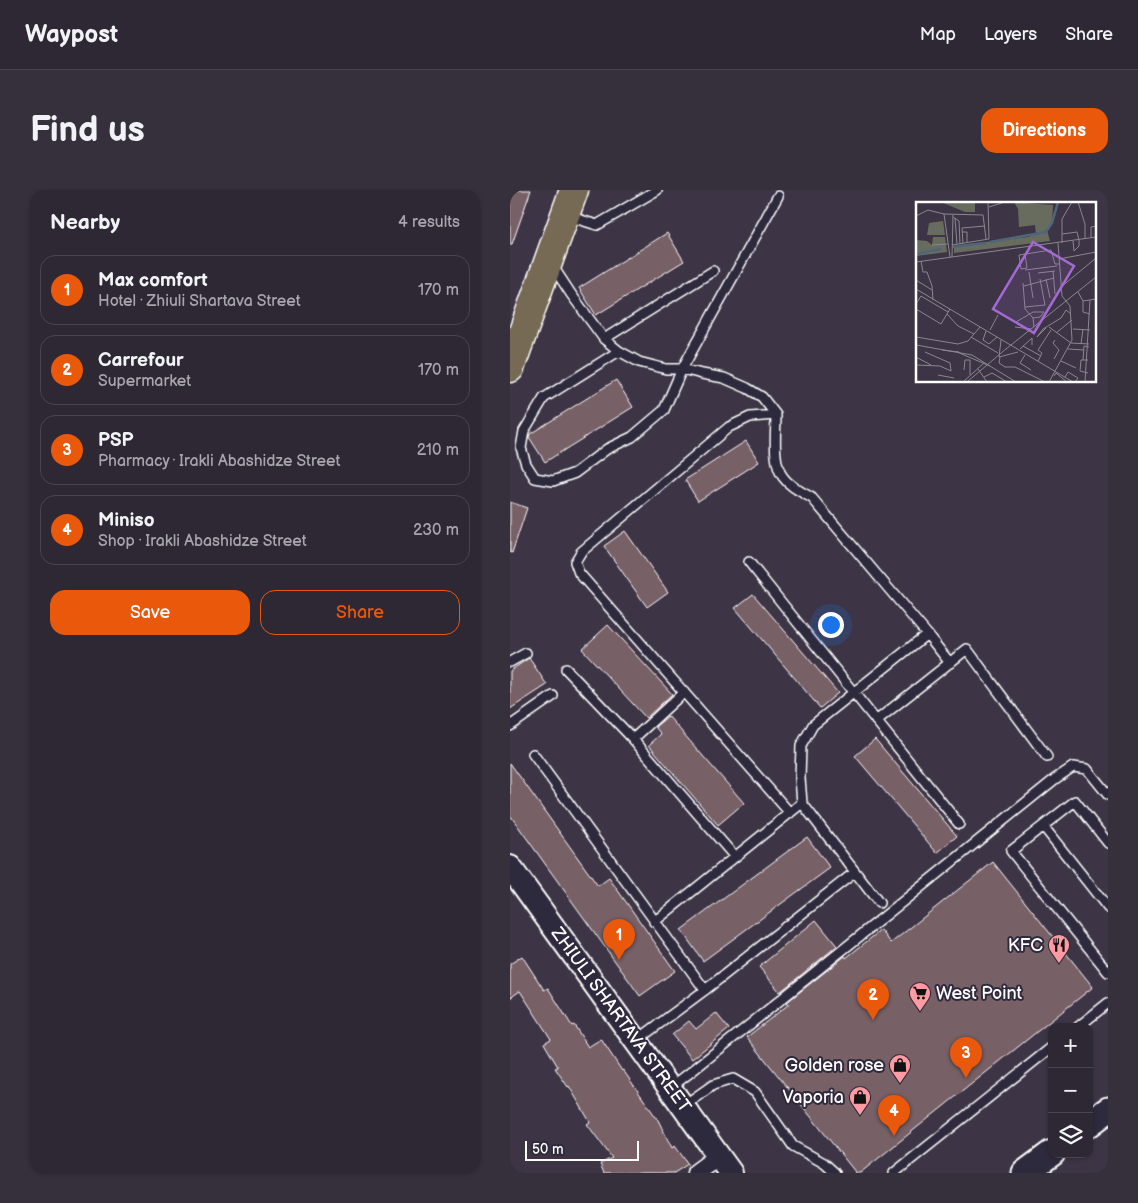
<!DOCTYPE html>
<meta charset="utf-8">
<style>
body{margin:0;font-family:"Balsamiq Sans",sans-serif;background:#36303c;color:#f1f3f6}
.controls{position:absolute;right:15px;bottom:15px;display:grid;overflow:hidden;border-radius:10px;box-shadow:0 1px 4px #0004}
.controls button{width:45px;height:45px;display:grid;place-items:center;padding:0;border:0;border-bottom:1px solid #49444f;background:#2e2834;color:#f1f3f6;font:25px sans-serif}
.scale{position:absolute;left:15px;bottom:12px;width:114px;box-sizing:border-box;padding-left:5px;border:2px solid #fff;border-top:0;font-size:14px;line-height:18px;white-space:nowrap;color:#fff;-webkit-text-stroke:4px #2f2a3d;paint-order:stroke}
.you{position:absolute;left:320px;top:434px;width:18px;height:18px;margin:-12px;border:4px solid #fff;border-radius:50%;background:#1a73e8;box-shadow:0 0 0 8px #1a73e833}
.badge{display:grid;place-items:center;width:32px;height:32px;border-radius:50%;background:#ea580c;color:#fff;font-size:16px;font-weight:700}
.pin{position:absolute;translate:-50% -41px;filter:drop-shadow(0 1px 2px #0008)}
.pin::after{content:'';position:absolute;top:26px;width:18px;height:15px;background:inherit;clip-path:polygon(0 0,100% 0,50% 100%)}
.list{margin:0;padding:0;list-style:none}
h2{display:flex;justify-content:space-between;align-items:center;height:65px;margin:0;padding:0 20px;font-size:21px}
h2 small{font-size:16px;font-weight:400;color:#a7a6ac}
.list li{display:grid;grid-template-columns:32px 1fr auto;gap:15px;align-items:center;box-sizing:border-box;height:70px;margin:0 10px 10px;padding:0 10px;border:1px solid #49444f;border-radius:15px}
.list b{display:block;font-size:19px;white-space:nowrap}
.list p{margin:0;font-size:16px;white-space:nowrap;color:#a7a6ac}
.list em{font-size:16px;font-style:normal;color:#a7a6ac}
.actions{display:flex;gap:10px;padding:15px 20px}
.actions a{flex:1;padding:11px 0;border:1px solid #ea580c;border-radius:15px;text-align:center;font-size:18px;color:#ea580c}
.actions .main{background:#ea580c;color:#fff}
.icon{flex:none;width:28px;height:28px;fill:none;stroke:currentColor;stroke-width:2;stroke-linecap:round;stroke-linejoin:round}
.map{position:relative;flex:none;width:598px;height:983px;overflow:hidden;border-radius:15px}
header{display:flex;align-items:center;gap:30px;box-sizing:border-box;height:70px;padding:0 25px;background:#2e2834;border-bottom:1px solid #49444f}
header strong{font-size:24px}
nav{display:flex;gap:28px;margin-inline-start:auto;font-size:18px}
.intro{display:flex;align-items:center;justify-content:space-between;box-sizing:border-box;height:120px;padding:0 30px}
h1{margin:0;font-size:35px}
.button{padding:12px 22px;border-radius:15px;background:#ea580c;color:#fff;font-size:18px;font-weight:700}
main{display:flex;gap:30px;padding:0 30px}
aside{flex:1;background:#2e2834;border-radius:15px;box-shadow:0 1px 4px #0004}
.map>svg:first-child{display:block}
.building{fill:#776066;stroke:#fff}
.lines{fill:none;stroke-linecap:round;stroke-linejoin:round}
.service-casing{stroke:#fff;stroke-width:12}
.minor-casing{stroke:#fff;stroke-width:21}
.tertiary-casing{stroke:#fff;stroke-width:26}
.secondary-casing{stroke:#fff;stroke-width:29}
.primary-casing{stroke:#fff;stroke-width:31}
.service{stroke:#2f2a3d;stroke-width:9}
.minor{stroke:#2f2a3d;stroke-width:18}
.tertiary{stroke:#2f2a3d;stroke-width:22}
.secondary{stroke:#2f2a3d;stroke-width:25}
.primary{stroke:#766a54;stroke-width:28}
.labels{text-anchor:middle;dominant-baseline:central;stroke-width:4;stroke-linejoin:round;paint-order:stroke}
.poi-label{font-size:18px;fill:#fff;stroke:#2f2a3d;text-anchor:end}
.street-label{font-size:18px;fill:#fff;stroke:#2f2a3d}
.inset-river{fill:none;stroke:#50657b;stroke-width:2.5}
.inset-road{fill:none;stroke:#8b868f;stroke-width:1}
.view{fill:#a36bd2;fill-opacity:0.15;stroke:#a36bd2;stroke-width:2.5}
.inset-edge{fill:none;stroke:#fff;stroke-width:2.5}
</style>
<header>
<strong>Waypost</strong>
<nav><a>Map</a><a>Layers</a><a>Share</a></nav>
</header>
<div class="intro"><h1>Find us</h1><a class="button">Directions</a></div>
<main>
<aside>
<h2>Nearby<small>4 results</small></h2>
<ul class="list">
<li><span class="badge">1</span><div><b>Max comfort</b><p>Hotel · Zhiuli Shartava Street</p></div><em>170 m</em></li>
<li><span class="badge">2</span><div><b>Carrefour</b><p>Supermarket</p></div><em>170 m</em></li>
<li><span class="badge">3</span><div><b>PSP</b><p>Pharmacy · Irakli Abashidze Street</p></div><em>210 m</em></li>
<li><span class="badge">4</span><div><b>Miniso</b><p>Shop · Irakli Abashidze Street</p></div><em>230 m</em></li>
</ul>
<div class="actions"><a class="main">Save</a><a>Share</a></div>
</aside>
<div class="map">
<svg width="598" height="983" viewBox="0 0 598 983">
<rect width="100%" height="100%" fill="#3d3545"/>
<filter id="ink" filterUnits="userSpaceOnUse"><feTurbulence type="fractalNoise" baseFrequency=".02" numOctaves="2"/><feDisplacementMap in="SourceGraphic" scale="10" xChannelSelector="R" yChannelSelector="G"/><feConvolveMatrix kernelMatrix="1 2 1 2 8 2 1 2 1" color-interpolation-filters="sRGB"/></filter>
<g filter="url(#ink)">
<path class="building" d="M0 0H21L2 54H0Z
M157 43 174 71 86 125 69 98Z
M106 190 123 217 35 272 19 247 20 244Z
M236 251 249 272 188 311 175 290Z
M0 312 17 318 2 363 0 362Z
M115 341 158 402 137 417 94 356Z
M243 404 328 503 310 518 225 418Z
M98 435 162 504 136 528 72 459Z
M19 468 37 495 0 519V481Z
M158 526 234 613 208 635 139 555 151 544 145 537Z
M365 549 447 646 427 663 345 566Z
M0 573 88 696 99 688 165 781 130 806 0 625Z
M297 647 320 678 193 771 171 740Z
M483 672 583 797 350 983H346L237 847 279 814 277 812 335 766 336 768 371 740 381 753Z
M306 730 327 756 270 802 249 777Z
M12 766 34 800 38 798 62 836 64 835 78 857 91 849 112 881 113 880 148 930 162 958 165 956 178 974 164 983H94L90 974 102 968 77 934 80 932 59 896 58 897 45 878 48 877 34 853 41 849 10 801 0 808V774Z
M206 823 219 839 182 869 162 845 179 831 186 839Z"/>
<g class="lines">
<g class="service-casing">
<path id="service" d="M58 26 87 35 147 0
M42 75 61 104 94 149 109 161 129 172 156 179H172L192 184 214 188 237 198 252 207 266 225C266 242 262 273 273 287 280 297 292 302 302 308L417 444 440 473
M94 149 203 81
M109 161 34 208 14 241 11 258 16 274 25 288 43 291 65 283 97 259 122 247 154 220 172 179 268 6
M266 225 240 227 219 237 71 362 65 372 69 383 280 623
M239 372 449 634
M0 472 16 463
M56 479 123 549 225 667
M366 531 457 459 537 567
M0 536 43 506
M123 549 174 502
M23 564 195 800
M292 613 369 713
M533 636 598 718
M598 653 565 611 501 661 598 782
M144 732 292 613 290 588 291 556 303 535 417 444
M568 837 598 813
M126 851 195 800 345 682
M160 898 182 881 545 589 563 577 577 579 598 605
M173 916 203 895 223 889 245 902 283 956 314 973 325 983
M384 983 542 857"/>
</g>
<g class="minor-casing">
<path id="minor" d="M186 983 209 966"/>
</g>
<g class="tertiary-casing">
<path id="tertiary" d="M0 677 221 983"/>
</g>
<g class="secondary-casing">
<path id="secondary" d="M579 934 598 920
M515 983 542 963"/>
</g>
<g class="primary-casing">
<path id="primary" d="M0 178 64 0"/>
</g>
<use href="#service" class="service"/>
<use href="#minor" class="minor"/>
<use href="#tertiary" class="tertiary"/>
<use href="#secondary" class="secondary"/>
<use href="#primary" class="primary"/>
</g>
</g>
<defs>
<g id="restaurant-pin" transform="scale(1.125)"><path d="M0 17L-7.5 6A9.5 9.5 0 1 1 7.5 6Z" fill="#ff9aa2" stroke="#2f2a3d"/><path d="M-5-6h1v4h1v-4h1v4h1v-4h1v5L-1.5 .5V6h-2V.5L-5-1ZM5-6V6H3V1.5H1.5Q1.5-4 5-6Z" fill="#111"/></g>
<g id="supermarket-pin" transform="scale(1.125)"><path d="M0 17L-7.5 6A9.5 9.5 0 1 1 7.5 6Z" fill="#ff9aa2" stroke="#2f2a3d"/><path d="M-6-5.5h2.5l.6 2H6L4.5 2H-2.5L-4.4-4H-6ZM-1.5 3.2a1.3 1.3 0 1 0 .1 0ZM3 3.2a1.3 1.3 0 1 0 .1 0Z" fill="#111"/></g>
<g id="shop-pin" transform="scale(1.125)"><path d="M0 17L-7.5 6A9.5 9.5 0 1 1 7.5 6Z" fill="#ff9aa2" stroke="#2f2a3d"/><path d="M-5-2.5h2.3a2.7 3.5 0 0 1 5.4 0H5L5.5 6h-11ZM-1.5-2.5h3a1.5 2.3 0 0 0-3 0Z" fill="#111"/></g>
</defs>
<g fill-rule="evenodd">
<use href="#restaurant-pin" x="549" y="755"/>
<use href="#supermarket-pin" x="410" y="803"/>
<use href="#shop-pin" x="390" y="875"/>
<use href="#shop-pin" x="350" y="907"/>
</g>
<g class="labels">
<g class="poi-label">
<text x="533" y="755">KFC</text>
<text x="426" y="803" text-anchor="start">West Point</text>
<text x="374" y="875">Golden rose</text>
<text x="334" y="907">Vaporia</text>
</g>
<g class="street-label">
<text transform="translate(111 830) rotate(54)">ZHIULI SHARTAVA STREET</text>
</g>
</g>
<g transform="translate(406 12)">
<rect width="180" height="180" fill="#3d3545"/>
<path d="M98 0 137 3 136 22 128 30 120 32 119 23 103 25 102 7Z" fill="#686c5e"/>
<path d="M131 28 134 39 38 51V46L43 43 112 35Z" fill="#686c5e"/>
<path d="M25 0H59V10H49ZM27 19 29 33H11L13 21ZM17 35H29L31 50 0 54V38L11 39 16 43Z" fill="#686c5e"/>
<path class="inset-river" d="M74 40 130 30 136 21 142 0M37 45 70 41M0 52 25 47"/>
<path class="inset-road" d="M162 0 169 22V37M73 5 89 0M28 12 34 55M0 14 12 8 28 12 67 13 70 37M37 15 43 19 44 42M39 16 41 42M46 30H51V41M146 32 161 30 163 38M175 36V25L180 24M157 39 158 49 163 44V38M47 41 46 26 69 24M146 41V17L156 0M16 43 32 42M36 43 73 37 72 0M109 52 111 66 105 67 103 53 135 48 139 62H144M36 55 37 13M143 57 180 50M5 59 7 70H11L16 84 17 98M0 60 180 35M109 68 141 64M137 69 139 92M113 70 117 96M122 71 139 69M130 77 134 96M0 78 16 88M107 81 109 107 117 116 118 125M108 84 138 76M145 85 180 56M0 87 157 180M162 90 167 99 180 97M167 99V110L174 112M0 102 5 94 32 110M109 105 129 103 124 77M0 107 25 122 34 107M31 112 42 124 58 132M100 120 117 110H128L124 115 117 116M99 125 115 127M133 125 155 141 173 142M130 126 121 135 127 127 145 116 150 108 155 112M157 127 174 128M74 128 82 113M70 129 67 138 73 142 81 135M140 131 156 118M0 135 42 142 52 139 64 125M55 135 82 151M85 138 83 155 102 150M165 142 167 127M0 143 56 153 100 180M107 144 125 154M90 147 180 75M104 147 116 136V143M152 147 168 148M26 148 43 150M41 150 74 164M109 153 104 161 115 168M0 155 15 163M84 155 83 161 89 165H99L129 180M138 157 143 148 137 141 139 138M167 158 168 144 173 145M122 159 126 151 122 148 135 128M145 159 160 166M0 163 24 164 35 169 34 161 9 150M62 167 71 180M48 168 49 158H54V173M172 171 164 169 165 158H172M22 173 38 176M138 174 140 171 151 180M68 175 76 171 91 180M149 175 152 170 162 176 159 180M47 180 68 161M51 180 91 146M133 180 156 138 154 104 146 94 142 41M169 180 174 98"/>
<path class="view" d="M117 40 158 64 118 131 77 107Z"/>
<rect width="180" height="180" class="inset-edge"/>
</g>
</svg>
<div class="controls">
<button>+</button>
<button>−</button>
<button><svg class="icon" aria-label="layers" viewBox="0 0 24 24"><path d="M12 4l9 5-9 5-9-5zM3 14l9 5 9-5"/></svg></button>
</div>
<div class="scale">50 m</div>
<div class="you"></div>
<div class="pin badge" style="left:109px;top:770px">1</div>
<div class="pin badge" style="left:363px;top:830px">2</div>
<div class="pin badge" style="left:456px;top:888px">3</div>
<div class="pin badge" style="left:384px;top:946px">4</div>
</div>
</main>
